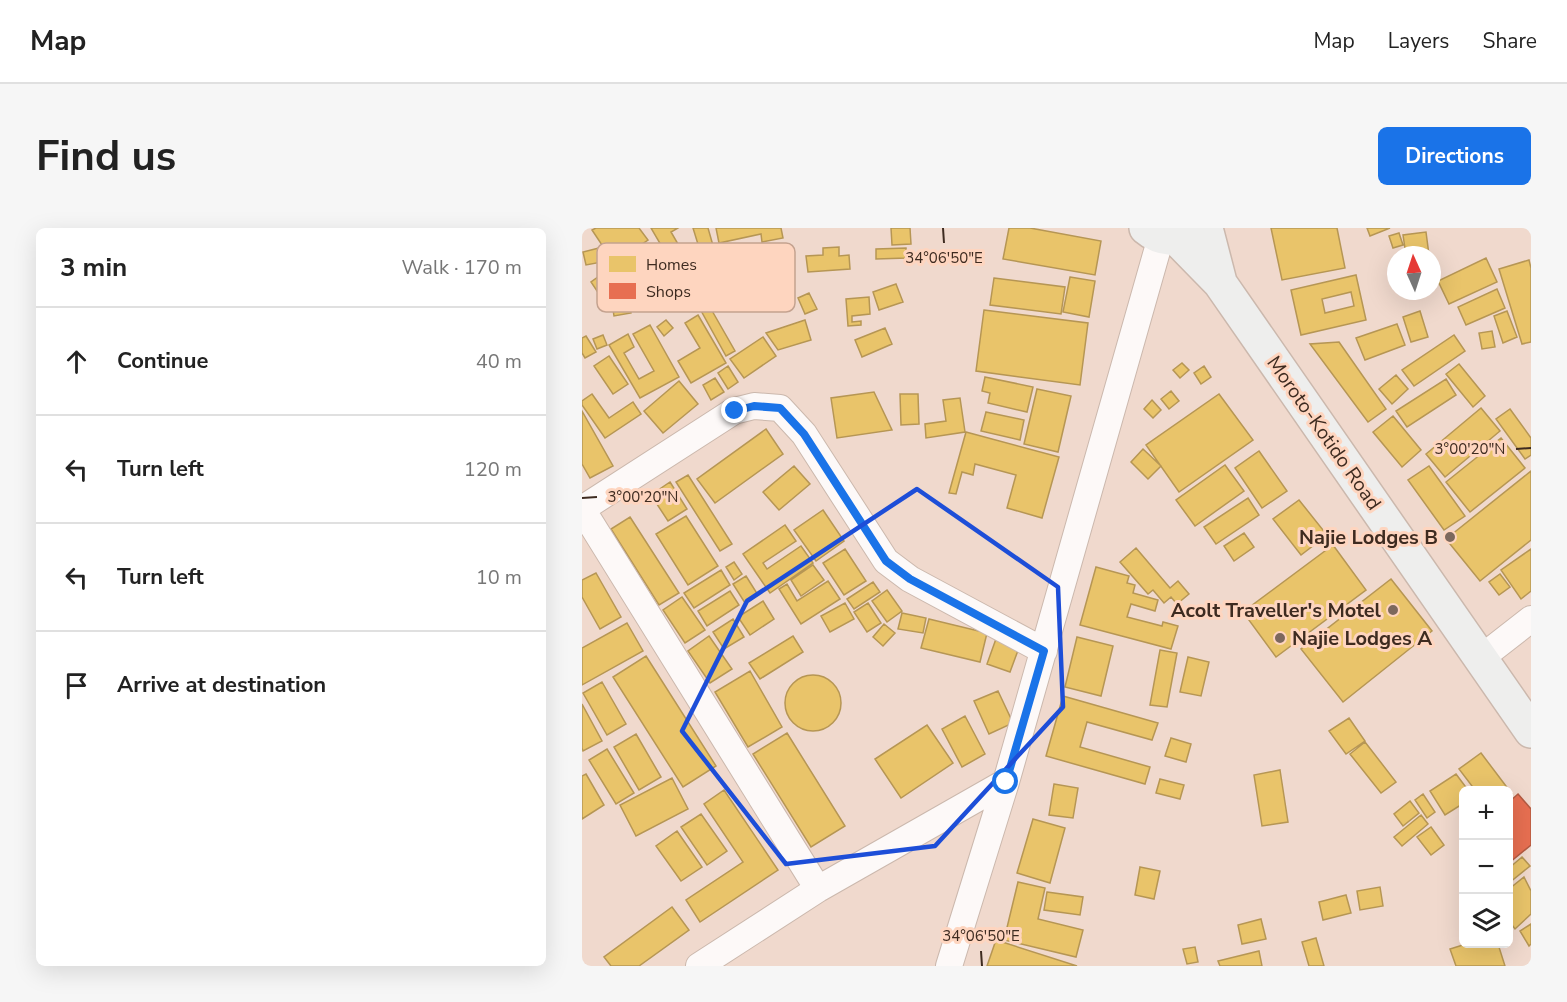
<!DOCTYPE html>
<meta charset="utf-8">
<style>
body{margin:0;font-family:"Nunito Sans",sans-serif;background:#f6f6f6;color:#222}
.controls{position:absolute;right:18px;bottom:18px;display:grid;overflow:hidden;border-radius:9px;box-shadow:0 6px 24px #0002}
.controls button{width:54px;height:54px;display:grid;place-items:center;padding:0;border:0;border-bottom:2px solid #e0e0e0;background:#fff;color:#222;font:30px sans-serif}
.compass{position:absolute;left:805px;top:18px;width:54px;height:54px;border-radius:50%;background:#fff;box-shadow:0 6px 24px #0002;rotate:357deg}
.stop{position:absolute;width:18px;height:18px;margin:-14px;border:4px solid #1a73e8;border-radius:50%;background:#fff}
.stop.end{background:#1a73e8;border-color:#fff;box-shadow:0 2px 6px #0008}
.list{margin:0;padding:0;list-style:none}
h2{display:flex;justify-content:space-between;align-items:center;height:78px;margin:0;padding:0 24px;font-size:26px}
h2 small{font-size:20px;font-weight:400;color:#767676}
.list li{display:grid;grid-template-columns:39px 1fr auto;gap:18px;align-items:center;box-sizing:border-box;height:108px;padding:0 24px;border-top:2px solid #e0e0e0}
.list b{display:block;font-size:22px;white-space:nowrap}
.list em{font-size:20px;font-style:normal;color:#767676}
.icon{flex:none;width:33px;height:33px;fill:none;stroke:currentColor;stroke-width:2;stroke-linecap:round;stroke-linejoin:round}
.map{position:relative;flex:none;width:949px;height:738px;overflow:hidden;border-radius:9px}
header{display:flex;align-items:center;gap:36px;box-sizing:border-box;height:84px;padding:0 30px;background:#fff;border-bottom:2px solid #e0e0e0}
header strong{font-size:28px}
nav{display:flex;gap:33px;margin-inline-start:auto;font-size:21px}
.intro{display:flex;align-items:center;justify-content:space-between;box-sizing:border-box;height:144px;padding:0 36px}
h1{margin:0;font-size:42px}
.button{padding:15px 27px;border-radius:9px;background:#1a73e8;color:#fff;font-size:21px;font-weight:700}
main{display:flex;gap:36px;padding:0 36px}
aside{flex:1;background:#fff;border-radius:9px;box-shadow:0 6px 24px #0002}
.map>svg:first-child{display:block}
.homes{fill:#e9c46a;stroke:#b69654;stroke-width:1.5;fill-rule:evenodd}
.shops{fill:#e76f51;stroke:#b45b42;stroke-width:1.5}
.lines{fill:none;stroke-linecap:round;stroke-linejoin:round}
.street-casing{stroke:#cbb8ad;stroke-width:28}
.secondary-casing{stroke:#cbb8ad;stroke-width:36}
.street{stroke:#fdf9f8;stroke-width:26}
.secondary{stroke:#eeeeed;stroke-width:33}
.route{stroke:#1a73e8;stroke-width:8}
.marked{fill:none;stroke:#1d4ed8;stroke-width:4.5;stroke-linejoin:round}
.ticks{fill:none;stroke:#3e2b20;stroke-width:2}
.poi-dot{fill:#7c685d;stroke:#fed5bf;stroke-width:2}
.labels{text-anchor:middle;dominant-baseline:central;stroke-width:6;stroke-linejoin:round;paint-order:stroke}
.street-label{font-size:20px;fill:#3e2b20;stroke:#fed5bf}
.poi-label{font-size:20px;font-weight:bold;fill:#3e2b20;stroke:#fed5bf;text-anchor:end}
.key{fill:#fed5bf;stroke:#c4a28f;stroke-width:1.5}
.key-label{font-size:16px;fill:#3e2b20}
.ticks-label{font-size:15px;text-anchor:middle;fill:#3e2b20;stroke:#fed5bf;stroke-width:6;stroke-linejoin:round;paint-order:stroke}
</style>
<header>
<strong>Map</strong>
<nav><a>Map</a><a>Layers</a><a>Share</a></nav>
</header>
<div class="intro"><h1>Find us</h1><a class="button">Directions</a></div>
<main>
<aside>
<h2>3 min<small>Walk · 170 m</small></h2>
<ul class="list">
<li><svg class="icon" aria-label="ahead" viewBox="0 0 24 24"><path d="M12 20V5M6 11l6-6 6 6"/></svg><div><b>Continue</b></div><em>40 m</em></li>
<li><svg class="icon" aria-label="left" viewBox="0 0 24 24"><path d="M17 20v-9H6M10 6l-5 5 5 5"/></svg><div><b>Turn left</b></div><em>120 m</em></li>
<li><svg class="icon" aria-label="left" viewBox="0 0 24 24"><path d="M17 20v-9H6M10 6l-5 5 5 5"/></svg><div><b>Turn left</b></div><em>10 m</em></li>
<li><svg class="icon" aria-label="arrive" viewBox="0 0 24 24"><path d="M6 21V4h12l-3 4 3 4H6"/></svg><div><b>Arrive at destination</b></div></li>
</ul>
</aside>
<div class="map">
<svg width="949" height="738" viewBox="0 0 949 738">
<rect width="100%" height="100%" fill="#f0d9cd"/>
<path class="homes" d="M14 0H57L66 12 32 35 10 2Z
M69 0H96L89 4 96 16 83 24Z
M111 0H126L136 35 123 39Z
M134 0H199L201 10 180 14 179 6 137 15Z
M309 0H328L329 16 310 17Z
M427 0H448L519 13 513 47 421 31Z
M689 0H755L763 40 700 52Z
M785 0H808L788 8Z
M844 4 847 27H824L821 7Z
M817 5 821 17 811 20 807 8Z
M257 19V28L267 27 268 41 226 44 224 28 241 27V20Z
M17 20 20 34 4 37 1 24Z
M324 20 325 30 294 31V21Z
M904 30 915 54 867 76 856 53Z
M947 32 949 40V114L940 116 917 41Z
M20 46 26 55 15 63 9 54Z
M774 47 784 92 719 107 709 62ZM769 64 772 78 743 85 740 71Z
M488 49 513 53 507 89 481 84Z
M412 50 483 59 479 86 408 77Z
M314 56 321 74 297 82 291 64Z
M915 61 923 80 884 97 876 79Z
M227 65 235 81 223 86 216 70Z
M287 69 288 86 270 88V94L279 93V97L266 98 264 71Z
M47 73 49 85 32 88 30 75Z
M125 74 153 123 144 128 117 79Z
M402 82 506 95 498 157 394 143Z
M838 83 846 109 829 114 821 89Z
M925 83 935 109 921 115 912 88Z
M116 87 144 135 109 155 96 133 118 120 103 95Z
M84 92 91 100 82 108 75 99Z
M223 92 229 112 196 122 184 105Z
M815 96 823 117 783 132 774 110Z
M68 97 97 149 58 170 27 117 46 106 52 119 42 125 57 151 72 143 51 106Z
M303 100 310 116 280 129 273 112Z
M910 103 913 119 900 121 897 105Z
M21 107 25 117 15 121 11 111Z
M872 107 883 123 832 158 820 142Z
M4 108 14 124 3 130 0 125V110Z
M181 109 194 128 162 150 148 131Z
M757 114 804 181 786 194 728 116Z
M27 128 46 156 31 166 12 138Z
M600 135 607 142 598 150 591 142Z
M877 136 903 168 891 179 864 146Z
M146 138 156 154 146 161 136 145Z
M622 138 629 149 619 156 612 145Z
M814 147 826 161 810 176 797 161Z
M403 149 451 159 445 184 406 175 408 165 400 163Z
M133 150 142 164 129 172 121 157Z
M864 151 874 167 825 199 814 183Z
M97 153 116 176 81 205 62 183Z
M455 161 489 168 476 224 442 216Z
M589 163 597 173 587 181 579 171Z
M292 164 310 202 255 210 249 170Z
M10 166 27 190 51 174 59 186 23 210 0 177V173Z
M318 166H336L337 196 319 197Z
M637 166 671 212 597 264 564 217Z
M378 170 383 204 344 210 343 196 364 193 361 172Z
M570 172 579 182 571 190 562 181Z
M899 180 918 203 863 249 844 226Z
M928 181 949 210V227L943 231 914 191Z
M0 183 31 238 8 250 0 236Z
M404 184 442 192 438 212 399 203Z
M811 188 839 222 820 239 791 204Z
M184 201 201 226 133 275 115 251Z
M384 204 477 229 460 290 425 280 434 247 393 236 391 247 380 244 374 266 367 265Z
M919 210 943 240 888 284 864 254Z
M561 221 579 238 566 251 549 234Z
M677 223 705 263 680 280 653 240Z
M643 237 662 263 613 298 594 272Z
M212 238 228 256 197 282 181 264Z
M847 238 883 288 862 302 826 252Z
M949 243V312L898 353 864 311Z
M106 247 150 316 138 323 94 254Z
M88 254 105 281 86 293 69 267Z
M666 270 677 287 634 316 622 299Z
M717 272 745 307 719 327 691 291Z
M241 282 262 313 234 333 212 302Z
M104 288 136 338 106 357 74 306Z
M48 289 97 365 77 377 29 301Z
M203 297 214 313 181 335 185 341 219 318 231 335 188 365 161 326Z
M662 305 672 319 652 333 642 318Z
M751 317 784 362 694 429 661 384Z
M554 320 588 360 596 353 607 366 595 376 589 369 582 375 571 362 566 366 538 334Z
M263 321 284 353 262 367 241 335Z
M949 321V363L939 371 919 342Z
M152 334 160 346 152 352 144 339Z
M231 337 242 352 219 368 209 352Z
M514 339 547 348 545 355 553 357 551 365 576 372 573 383 549 376 545 389 580 398 581 394 596 398 589 421 498 397Z
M139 342 148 357 112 380 102 365Z
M14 345 39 389 18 401 0 369V352Z
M918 346 928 359 917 367 907 354Z
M164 348 176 367 163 375 151 356Z
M809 351 850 403 761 474 719 421Z
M246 353 258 371 219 396 197 361 205 356 215 373Z
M291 354 298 364 272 381 265 371Z
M305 362 320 383 305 394 290 373Z
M148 363 157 377 125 398 116 383Z
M100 369 123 402 103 415 81 382Z
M181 373 192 391 168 407 156 389Z
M263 375 272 391 248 404 239 388Z
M286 375 299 395 285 404 272 384Z
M320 385 344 390 341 405 316 401Z
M151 391 162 409 142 421 131 404Z
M347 391 405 405 398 434 339 420Z
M45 395 61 423 0 457V420Z
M302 396 313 405 301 418 291 409Z
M127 408 150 441 128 455 106 423Z
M211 408 221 424 178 451 167 435Z
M415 408 438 417 428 444 405 436Z
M495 409 531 418 519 468 483 459Z
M578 422 595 425 585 479 568 477Z
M64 428 134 538 101 559 31 449Z
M606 429 627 434 619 468 598 464Z
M168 443 200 499 166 519 133 464Z
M203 475a28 28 0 1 1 56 0a28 28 0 1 1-56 0Z
M20 454 44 496 25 507 1 465Z
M416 463 431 495 407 506 392 473Z
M481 468 576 495 570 512 505 494 498 519 568 539 563 556 464 528Z
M0 476 20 513 1 523 0 520Z
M383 488 403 526 380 539 360 501Z
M767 490 783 513 764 526 747 503Z
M345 497 371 535 319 570 293 531Z
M205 505 263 598 229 619 171 526Z
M54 506 79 549 57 562 32 519Z
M589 510 609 516 604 534 583 528Z
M783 514 814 554 799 565 768 526Z
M25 521 52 565 34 576 7 532Z
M899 525 930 566 927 569V562H893L877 541Z
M698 542 706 594 680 598 672 547Z
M4 546 22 577 0 591V548Z
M874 546 886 562H882V575L863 587 848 563Z
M90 550 106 581 54 608 38 577Z
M578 551 602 557 598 571 574 565Z
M472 556 496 560 491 590 467 587Z
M142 562 196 642 118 694 104 672 161 634 122 576Z
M841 566 853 584 845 590 833 572Z
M828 573 837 585 821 598 812 586Z
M119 586 145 623 125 637 99 599Z
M839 587 846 596 820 618 812 609Z
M451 591 483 600 468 655 435 645Z
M849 599 862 617 849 627 835 609Z
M95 603 120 639 99 653 74 618Z
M940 629 948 638 927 655V640Z
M558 639 578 643 572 671 553 667Z
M942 649 949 663V686L933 701 927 693V661Z
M436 654 463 660 456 691 501 702 494 729 422 712Z
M798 659 801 678 778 682 775 663Z
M465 664 501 669 498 687 462 682Z
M764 667 769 685 741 692 737 674Z
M90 679 107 702 57 738H29L22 729Z
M679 691 684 711 660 716 656 697Z
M949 696V716L947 718 938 703Z
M734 710 742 738H727L720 714Z
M414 712 495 738H405Z
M884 716H916L923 738H874L868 721Z
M613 719 616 734 605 736 601 721Z
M677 723 680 738H638L636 733Z"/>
<path class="shops" d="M936 566 949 581V617L927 635V574Z"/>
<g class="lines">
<g class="street-casing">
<path id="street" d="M0 281 152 183 172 178 198 180 222 206 304 333 328 351 462 423
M0 281 236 661
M899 430 949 391
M117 738 236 661 424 554
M367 738 424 554 579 9"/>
</g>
<g class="secondary-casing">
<path id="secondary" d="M564 0C578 12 599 15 613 1
M624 0 638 54
M595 11 638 55 949 503"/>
</g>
<use href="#street" class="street"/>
<use href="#secondary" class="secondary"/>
</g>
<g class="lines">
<path class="route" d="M153 183 172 178 198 180 222 206 304 333 328 351 462 423 424 554"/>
</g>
<path class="marked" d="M335 261 476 359 481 479 353 618 204 636 100 503 165 373Z"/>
<path class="ticks" d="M361 0 362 15M934 221 949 220M0 270 15 269M399 723 400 738"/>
<g class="poi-dot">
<circle cx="868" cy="309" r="6"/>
<circle cx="811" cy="382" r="6"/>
<circle cx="698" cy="410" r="6"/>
</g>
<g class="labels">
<g class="street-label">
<text transform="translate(742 205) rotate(55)">Moroto-Kotido Road</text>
</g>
<g class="poi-label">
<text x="856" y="309">Najie Lodges B</text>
<text x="799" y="382">Acolt Traveller's Motel</text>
<text x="710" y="410" text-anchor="start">Najie Lodges A</text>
</g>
</g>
<rect x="15" y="15" width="198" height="69" rx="9" class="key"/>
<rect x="27" y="28" width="27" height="16" fill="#e9c46a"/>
<rect x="27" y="55" width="27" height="16" fill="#e76f51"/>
<g class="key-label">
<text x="64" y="42">Homes</text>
<text x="64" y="69">Shops</text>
</g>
<g class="ticks-label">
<text x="362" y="35">34°06'50"E</text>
<text x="888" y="226">3°00'20"N</text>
<text x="61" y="274">3°00'20"N</text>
<text x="399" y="713">34°06'50"E</text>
</g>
</svg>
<div class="controls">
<button>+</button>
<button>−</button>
<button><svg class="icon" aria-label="layers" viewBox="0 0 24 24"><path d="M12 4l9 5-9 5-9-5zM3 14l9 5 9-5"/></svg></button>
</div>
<svg class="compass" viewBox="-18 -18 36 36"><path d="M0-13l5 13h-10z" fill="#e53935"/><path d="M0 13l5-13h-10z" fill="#767676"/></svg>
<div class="stop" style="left:424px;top:554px"></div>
<div class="stop end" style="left:153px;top:183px"></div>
</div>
</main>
